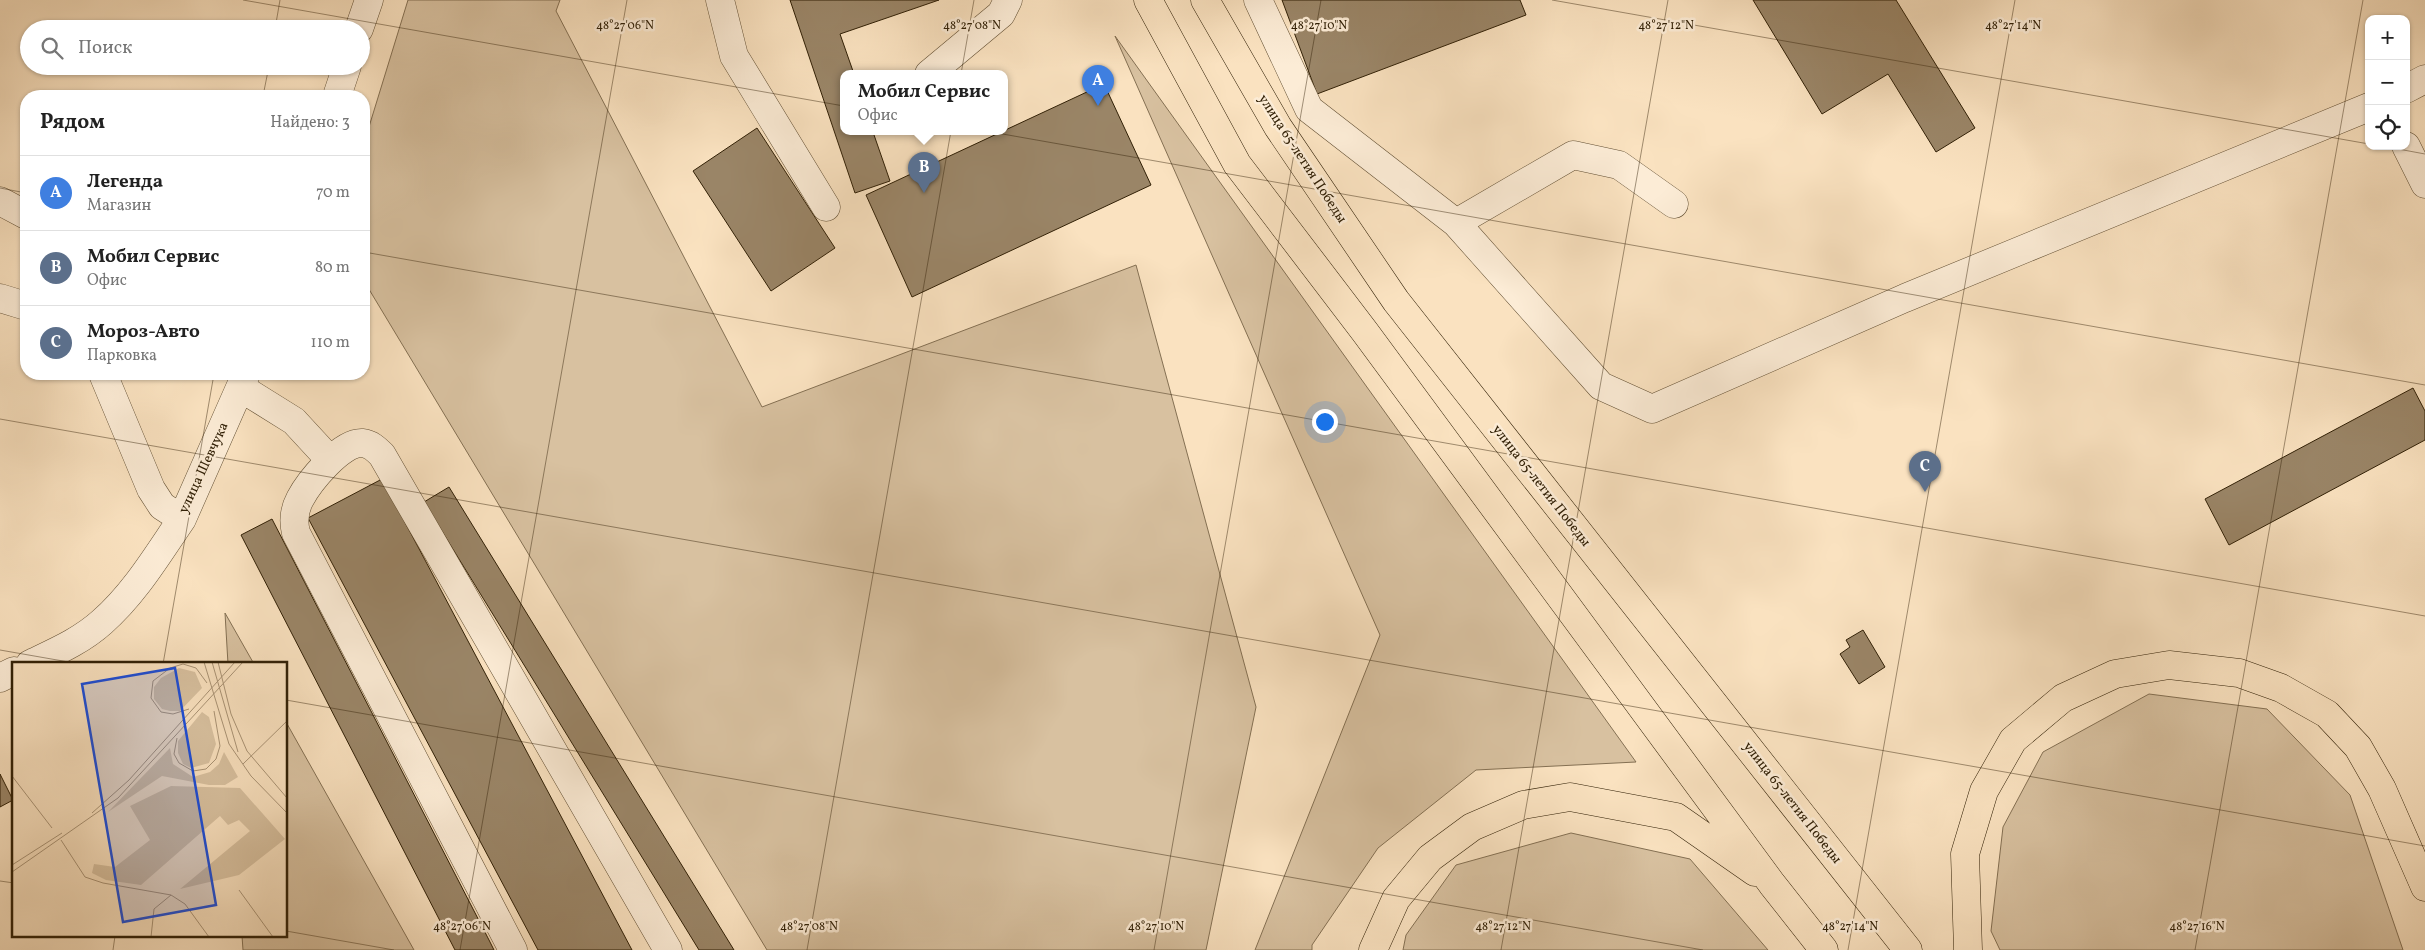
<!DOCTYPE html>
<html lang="ru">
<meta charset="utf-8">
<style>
body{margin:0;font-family:Vollkorn,serif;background:#f2f2f2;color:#222}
.controls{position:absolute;right:15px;top:15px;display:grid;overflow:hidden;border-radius:10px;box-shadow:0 1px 4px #0004}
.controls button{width:45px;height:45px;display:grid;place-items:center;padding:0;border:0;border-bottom:1px solid #e0e0e0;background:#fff;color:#222;font:25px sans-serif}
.you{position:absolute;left:1324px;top:421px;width:18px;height:18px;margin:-12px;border:4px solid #fff;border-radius:50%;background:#1a73e8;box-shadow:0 0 0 8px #1a73e833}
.badge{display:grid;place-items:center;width:32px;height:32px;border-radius:50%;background:#b45309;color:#fff;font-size:16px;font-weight:700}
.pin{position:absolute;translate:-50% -41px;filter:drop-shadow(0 1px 2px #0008)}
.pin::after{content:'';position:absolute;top:26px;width:18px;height:15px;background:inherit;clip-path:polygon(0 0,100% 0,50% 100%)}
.popup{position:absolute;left:840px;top:70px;width:168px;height:65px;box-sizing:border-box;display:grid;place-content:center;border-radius:10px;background:#fff;filter:drop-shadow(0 1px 4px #0005);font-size:16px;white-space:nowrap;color:#767676}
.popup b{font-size:19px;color:#222}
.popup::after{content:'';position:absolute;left:50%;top:100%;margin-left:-10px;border:10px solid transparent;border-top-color:#fff}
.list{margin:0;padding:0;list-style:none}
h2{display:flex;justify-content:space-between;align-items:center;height:65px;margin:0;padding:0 20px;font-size:21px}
h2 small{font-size:16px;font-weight:400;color:#767676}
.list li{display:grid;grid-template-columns:32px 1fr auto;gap:15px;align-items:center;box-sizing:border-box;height:75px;padding:0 20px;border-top:1px solid #e0e0e0}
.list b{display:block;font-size:19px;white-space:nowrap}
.list p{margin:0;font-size:16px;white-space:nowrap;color:#767676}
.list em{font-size:16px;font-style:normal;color:#767676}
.icon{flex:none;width:28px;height:28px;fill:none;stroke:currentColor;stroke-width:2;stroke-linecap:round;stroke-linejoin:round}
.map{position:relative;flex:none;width:2425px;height:950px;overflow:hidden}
.search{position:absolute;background:#fff;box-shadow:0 1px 4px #0004;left:20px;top:20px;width:350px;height:55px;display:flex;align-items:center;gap:12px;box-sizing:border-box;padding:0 18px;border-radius:28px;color:#767676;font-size:19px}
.panel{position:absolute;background:#fff;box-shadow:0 1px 4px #0004;left:20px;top:90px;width:350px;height:290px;border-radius:20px}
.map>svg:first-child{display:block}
.green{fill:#d8c1a0;stroke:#847053}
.building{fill:#9a8567;stroke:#312006}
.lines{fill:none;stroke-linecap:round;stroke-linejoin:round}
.minor-casing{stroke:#635034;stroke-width:29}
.major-casing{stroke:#312006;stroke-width:29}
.minor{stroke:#fcecd6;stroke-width:28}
.major{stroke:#fae2c0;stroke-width:28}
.ticks{fill:none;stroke:#312006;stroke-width:1;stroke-opacity:0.45}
.labels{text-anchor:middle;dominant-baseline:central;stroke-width:5;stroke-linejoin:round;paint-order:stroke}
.street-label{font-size:14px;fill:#312006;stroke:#fcecd6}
.inset-road{fill:none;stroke:#aa9476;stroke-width:1}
.view{fill:#1d4ed8;fill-opacity:0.15;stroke:#1d4ed8;stroke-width:2.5}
.inset-edge{fill:none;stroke:#312006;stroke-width:2.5}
.ticks-label{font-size:12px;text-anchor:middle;fill:#312006;stroke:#fcecd6;stroke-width:5;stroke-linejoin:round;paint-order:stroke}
</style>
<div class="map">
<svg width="2425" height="950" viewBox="0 0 2425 950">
<rect width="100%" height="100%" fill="#fae2c0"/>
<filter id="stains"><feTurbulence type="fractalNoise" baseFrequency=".004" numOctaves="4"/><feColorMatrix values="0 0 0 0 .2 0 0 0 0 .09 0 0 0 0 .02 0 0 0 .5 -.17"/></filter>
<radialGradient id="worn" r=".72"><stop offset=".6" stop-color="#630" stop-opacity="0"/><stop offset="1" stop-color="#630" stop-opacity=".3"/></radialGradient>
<path class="green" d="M408 0H560L556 11 762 407 1136 265 1256 707 1206 950H767L364 281V143Z
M1115 36 1636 762 1476 770 1378 848 1312 945V950H1255L1380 635Z
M225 613 254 664H228Z
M2149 694 2267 709 2350 795 2403 950H2000L1991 931 2003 827 2043 752Z
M286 722 414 950H243L242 936H286Z
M1571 833 1690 859 1768 950H1403L1406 935 1456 865Z"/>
<path class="building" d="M790 0H939L840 34 854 74H844V132H873L890 181 855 193Z
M1282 0H1520L1526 15 1317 94Z
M1753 0H1896L1975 128 1936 152 1888 74 1822 114Z
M1104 84 1151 185 912 297 866 195Z
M757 128 835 248 771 291 693 171Z
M2413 388 2425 411V440L2229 545 2205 499Z
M382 479 632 950H538L308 518Z
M449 487 734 950H699L424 502Z
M272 519 489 940 494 950H455L241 535Z
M1863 630 1885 667 1859 684 1840 654 1850 647 1846 640Z
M0 774 13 800 0 807Z"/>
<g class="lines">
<g class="minor-casing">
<path id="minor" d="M720 0 734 56 826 207
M1258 0 1309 109 1456 223 1573 155 1619 165 1674 204
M359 29 369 0
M929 74 1001 14 1008 0
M2406 89 2425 79
M337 96 347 66
M2406 146 2425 184
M0 201 26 215
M1456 223 1601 386 1652 409 1905 298 2369 107
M0 298 26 306
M103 374 151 489 162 506 182 519 246 374
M241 388 294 421 330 460
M30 664C55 652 81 641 102 622 135 593 158 554 182 519
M0 678 14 671
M513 950 296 533C293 521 294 510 300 499 309 482 341 442 362 443 371 444 376 449 382 455L668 950"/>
</g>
<g class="major-casing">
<path id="major" d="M1148 0 1237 164 1365 332 1772 884 1824 950
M1205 0 1278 127 1396 301 1908 950
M1373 950 1396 899 1430 858 1472 827 1523 805 1570 797 1676 817 1755 872
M1968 950 1965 854 1984 791 2013 740 2063 698 2115 674 2169 665 2239 673 2281 688 2327 714 2358 747 2382 789 2425 887"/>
</g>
<use href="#minor" class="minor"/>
<use href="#major" class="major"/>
</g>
<path class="ticks" d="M243 0 2425 385M1552 0 2369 144M275 29 280 0M263 96 269 66M2382 146 2425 154M0 188 26 193M364 252 2425 616M0 419 2425 846M0 650 80 664M163 664 214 374M286 700 1703 950M0 881 14 883M286 931 394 950M113 950 115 936M460 950 627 0M807 950 974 0M1154 950 1321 0M1501 950 1668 0M1848 950 2015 0M2195 950 2363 0"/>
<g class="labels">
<g class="street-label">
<text transform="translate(1302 159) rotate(57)">улица 65-летия Победы</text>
<text transform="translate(204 468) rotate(-65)">улица Шевчука</text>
<text transform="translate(1541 486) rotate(52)">улица 65-летия Победы</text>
<text transform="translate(1792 803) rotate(52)">улица 65-летия Победы</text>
</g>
</g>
<g transform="translate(12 662)">
<rect width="275" height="275" fill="#fae2c0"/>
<path d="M167 6 183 10 190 26 168 49H158L150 47 142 37V25L149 16ZM190 50 197 55 204 82 197 101 179 106 171 102 166 91V79ZM158 86 161 102 181 115 198 110 207 102 212 90 226 115 213 123H197L150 114 96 150ZM159 124 228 126 273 177 227 213 168 227 238 169 227 158 216 163 208 154 129 223 94 218 80 211 82 202 103 205 138 178 118 144Z" fill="#d8c1a0"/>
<path class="inset-road" d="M192 0 217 82 239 114 275 151M200 0 226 90M206 0 219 52 235 89 275 136M177 47 161 52 149 50 139 36 141 19 158 6 171 2 184 6 195 21M165 76 162 92 167 101 181 109 194 107 204 97 208 84 202 49M231 102 275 59M0 114 40 166M80 151 117 118 223 0M49 178 73 215 91 221 159 233 142 247 139 275M0 203 50 171M0 210 106 136 231 0M227 228 261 275M159 233 173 242 197 275"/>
<path class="view" d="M163 6 204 243 111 260 70 22Z"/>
<rect width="275" height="275" class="inset-edge"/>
</g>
<g class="ticks-label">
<text x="625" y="29">48°27'06"N</text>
<text x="972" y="29">48°27'08"N</text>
<text x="1319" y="29">48°27'10"N</text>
<text x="1666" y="29">48°27'12"N</text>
<text x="2013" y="29">48°27'14"N</text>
<text x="462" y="930">48°27'06"N</text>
<text x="809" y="930">48°27'08"N</text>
<text x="1156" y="930">48°27'10"N</text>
<text x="1503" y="930">48°27'12"N</text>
<text x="1850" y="930">48°27'14"N</text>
<text x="2197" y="930">48°27'16"N</text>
</g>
<rect width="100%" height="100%" filter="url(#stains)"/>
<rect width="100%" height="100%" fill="url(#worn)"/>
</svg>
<div class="controls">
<button>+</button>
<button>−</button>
<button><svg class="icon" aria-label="locate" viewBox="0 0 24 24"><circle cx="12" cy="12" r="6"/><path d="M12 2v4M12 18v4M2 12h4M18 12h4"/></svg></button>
</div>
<div class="you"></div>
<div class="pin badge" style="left:1098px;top:106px;background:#3f7fe0">A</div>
<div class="pin badge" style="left:924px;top:193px;background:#5c6f8a">B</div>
<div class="popup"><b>Мобил Сервис</b>Офис</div>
<div class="pin badge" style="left:1925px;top:492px;background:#5c6f8a">C</div>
<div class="search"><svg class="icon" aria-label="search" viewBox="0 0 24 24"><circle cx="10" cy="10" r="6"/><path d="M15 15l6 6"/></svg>Поиск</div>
<section class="panel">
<h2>Рядом<small>Найдено: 3</small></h2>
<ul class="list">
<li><span class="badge" style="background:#3f7fe0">A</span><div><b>Легенда</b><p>Магазин</p></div><em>70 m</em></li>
<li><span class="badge" style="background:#5c6f8a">B</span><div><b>Мобил Сервис</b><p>Офис</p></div><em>80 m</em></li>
<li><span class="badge" style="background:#5c6f8a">C</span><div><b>Мороз-Авто</b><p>Парковка</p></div><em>110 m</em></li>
</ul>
</section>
</div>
